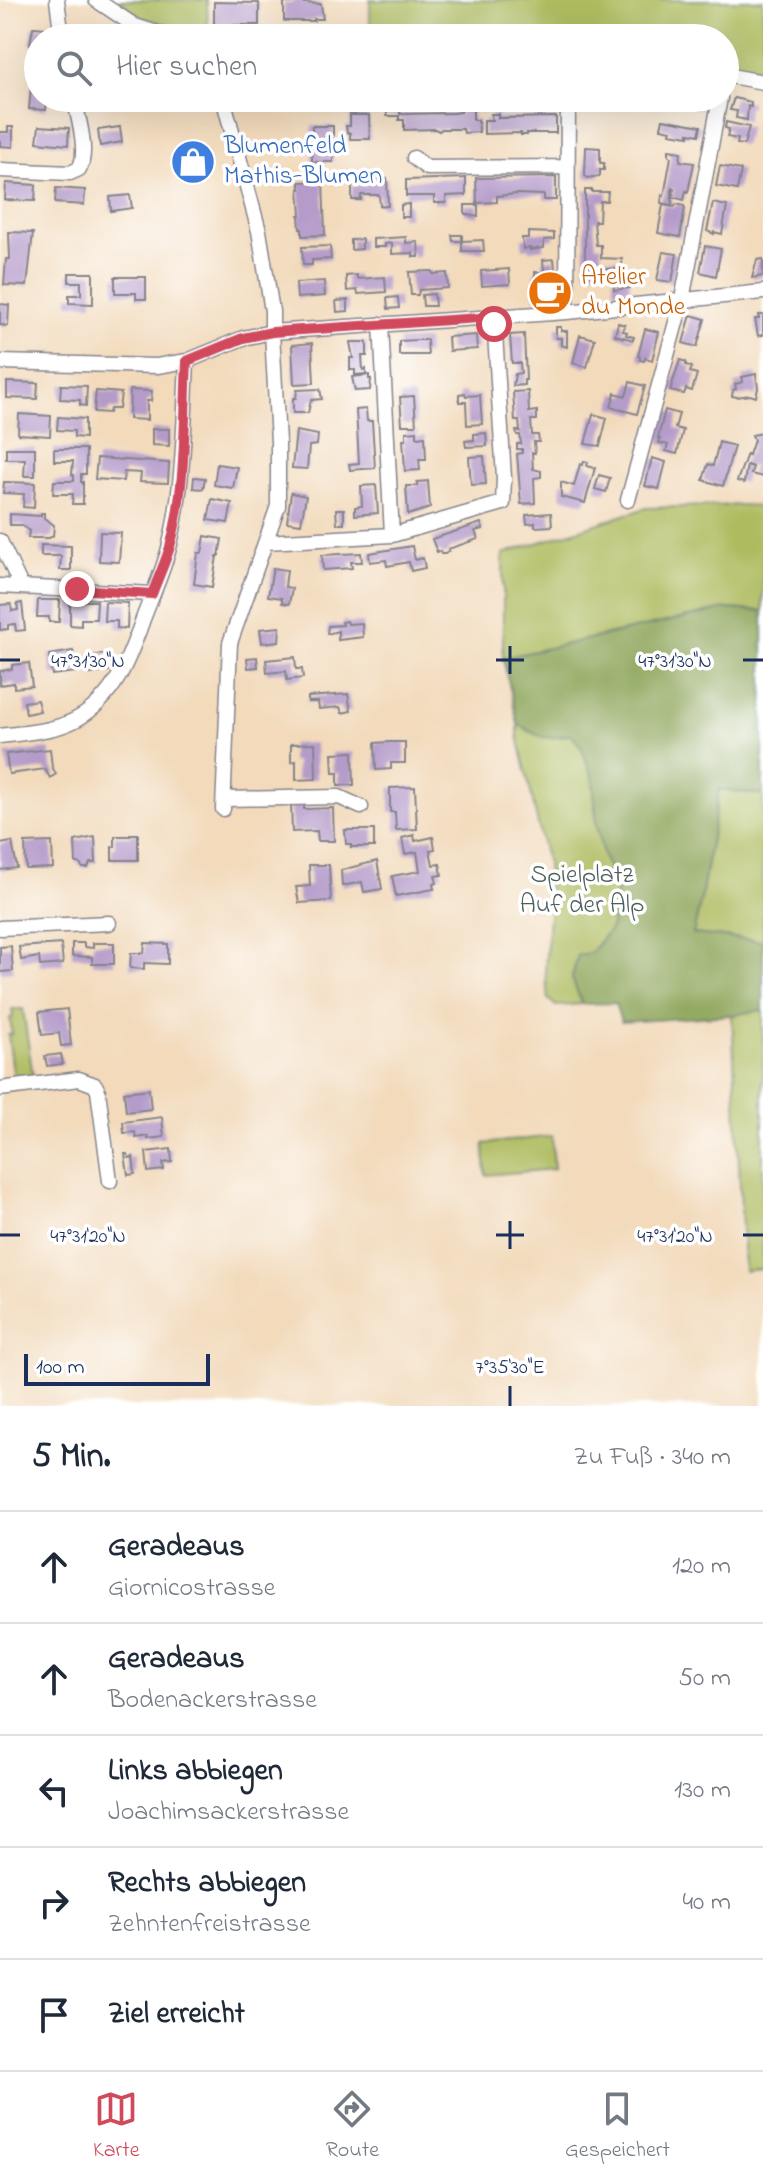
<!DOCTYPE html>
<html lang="de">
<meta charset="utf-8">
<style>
body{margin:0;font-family:"Indie Flower",sans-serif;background:#f6f6f7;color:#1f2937}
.scale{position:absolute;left:24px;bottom:20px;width:186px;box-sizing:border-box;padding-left:8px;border:4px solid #1b2f5e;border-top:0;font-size:22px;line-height:28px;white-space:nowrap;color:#1b2f5e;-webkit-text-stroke:6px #fff;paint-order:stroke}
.stop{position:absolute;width:24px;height:24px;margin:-18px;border:6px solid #d1495b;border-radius:50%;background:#fff}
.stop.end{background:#d1495b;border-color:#fff;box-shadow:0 2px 8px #0008}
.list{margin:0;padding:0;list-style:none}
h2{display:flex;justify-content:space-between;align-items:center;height:104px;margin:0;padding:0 32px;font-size:34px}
h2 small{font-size:26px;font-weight:400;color:#747a83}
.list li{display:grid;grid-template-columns:52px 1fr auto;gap:24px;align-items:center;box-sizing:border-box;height:112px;padding:0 32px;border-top:2px solid #e0e1e3}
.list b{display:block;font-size:30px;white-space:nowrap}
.list p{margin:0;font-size:26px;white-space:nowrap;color:#747a83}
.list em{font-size:26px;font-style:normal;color:#747a83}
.icon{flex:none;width:44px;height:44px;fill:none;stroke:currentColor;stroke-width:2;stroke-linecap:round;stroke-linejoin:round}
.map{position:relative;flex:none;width:763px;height:1406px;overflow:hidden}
.search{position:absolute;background:#fff;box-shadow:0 8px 32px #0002;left:24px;right:24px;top:24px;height:88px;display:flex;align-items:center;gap:20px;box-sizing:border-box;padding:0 28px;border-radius:44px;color:#747a83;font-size:30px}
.sheet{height:664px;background:#fff}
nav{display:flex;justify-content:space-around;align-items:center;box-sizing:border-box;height:112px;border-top:2px solid #e0e1e3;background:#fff;font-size:22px;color:#747a83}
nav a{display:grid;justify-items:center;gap:4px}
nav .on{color:#d1495b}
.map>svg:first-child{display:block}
.green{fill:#aebb5e;stroke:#64755e;stroke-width:2}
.forest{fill:#8aa355;stroke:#52695a;stroke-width:2}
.building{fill:#b59bca}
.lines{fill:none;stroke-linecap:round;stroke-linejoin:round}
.minor-casing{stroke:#86848c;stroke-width:17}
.minor{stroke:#fff;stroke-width:14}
.route{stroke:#d1495b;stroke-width:10}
.ticks{fill:none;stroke:#1b2f5e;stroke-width:3}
.labels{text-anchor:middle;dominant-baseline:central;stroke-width:7;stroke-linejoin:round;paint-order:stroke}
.shop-label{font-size:26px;fill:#366cbe;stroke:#fff;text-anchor:start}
.food-label{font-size:26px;fill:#c56008;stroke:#fff;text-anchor:start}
.park-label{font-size:26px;fill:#4e605e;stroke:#fff}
.ticks-label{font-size:20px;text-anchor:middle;fill:#1b2f5e;stroke:#fff;stroke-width:7;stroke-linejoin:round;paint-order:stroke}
</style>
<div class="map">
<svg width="763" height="1406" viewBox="0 0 763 1406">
<rect width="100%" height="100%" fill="#fff"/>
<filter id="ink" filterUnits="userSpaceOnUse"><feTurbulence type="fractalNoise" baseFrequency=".0125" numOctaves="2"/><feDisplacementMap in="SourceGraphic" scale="16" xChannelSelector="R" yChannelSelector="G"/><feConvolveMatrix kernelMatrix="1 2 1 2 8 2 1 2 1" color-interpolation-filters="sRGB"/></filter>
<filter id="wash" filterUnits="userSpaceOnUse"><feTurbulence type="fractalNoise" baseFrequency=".006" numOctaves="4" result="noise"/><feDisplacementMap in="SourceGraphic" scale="32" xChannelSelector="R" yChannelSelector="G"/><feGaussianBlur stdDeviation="1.8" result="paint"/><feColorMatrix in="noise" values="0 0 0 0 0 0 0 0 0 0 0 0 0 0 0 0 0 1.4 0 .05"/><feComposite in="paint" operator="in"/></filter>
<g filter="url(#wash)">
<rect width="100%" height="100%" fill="#f2dabb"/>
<path class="green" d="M119 0H207L208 35 139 17Z
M370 0H763V69L725 65V38H580L566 35 370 36Z
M747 505 763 508V611L725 609 503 658V554L646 508Z
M518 724C540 738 546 741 571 733L581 747 593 778 597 828 604 859 617 885 611 928 590 954 578 955 572 978 582 1004 556 1006 548 999 545 969 550 905 547 864 518 736Z
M719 789 763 795V941L693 934 701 899Z
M12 1009H23L33 1076 14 1079 8 1035 12 1034 10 1018 13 1017Z
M752 1010H763V1269L744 1271 732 1015Z
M552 1136 554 1169 486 1175 484 1144Z"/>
<path class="forest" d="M725 609 763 611V795L719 789 701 899 693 934 763 941V1010L732 1015 621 1022 615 1003 582 1004 572 978 578 955 590 953 611 928 617 885 604 859 597 828 593 778 581 747 571 734C546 741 540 738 518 724L503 658Z"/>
<g id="blocks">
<path class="building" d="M293 0H304V3L321 4 323 19H314V21H284V3H293Z
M214 2 259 3V25H214Z
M33 27 46 28 45 38H38V45L30 44Z
M31 87 38 88V98H47L46 110 29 109Z
M682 98H704L702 109 681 105Z
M734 98 751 102V107L748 106 747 120 736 118 737 111 730 110Z
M387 108H400V114L454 113 461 112V109L473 108V120H478L479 132 464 133 463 129H442L439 131 435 129 404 130V120H399V116H387Z
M491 114H498V118L556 117V133H527V135H521V133L484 134V120H492Z
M350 115H369L370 139H350V133H347L346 126H350Z
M663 119 701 126 699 135 689 133V136L670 133 671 130 661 128Z
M726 122 749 127 744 145 737 144 738 139 727 137 729 129 725 128Z
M39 126 69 128 68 145 37 142Z
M312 126H333V162H312Z
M8 127H13V147L0 146V132H8Z
M120 127 122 142 100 146 98 130Z
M586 147 600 148V163H604V170H600V176L588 178 585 176Z
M669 150 681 152 680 161 694 163 688 192 686 191 684 200 673 197 674 189 672 188V205L661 203 662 195 664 196 671 157 669 156Z
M720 166 741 170 737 190 716 186Z
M556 177V200H544V195L516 194 497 196V202L477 203 476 178Z
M379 178H387L388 206H380L379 195H361V200H352V186L367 185V180H379Z
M466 178V195L446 196V203H434V196H406V180Z
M323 181 325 235 302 236V229H300L299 215H301L299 189H300V182Z
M6 183 36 185 35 201 5 200Z
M56 188 85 190 84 205 55 203Z
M585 190H592V192H608L607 201H600L599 221H594L596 245H601V258L622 259V269H604V267H601V272H585Z
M130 195 132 208 111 211 110 197Z
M713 203 727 206 722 234 714 232V234L707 231Z
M409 204V217H401V205Z
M677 204 684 206V208H685L680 237 658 233 663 205 674 207Z
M465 205H478V217L465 214Z
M9 232 33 233 27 286 4 285 6 259H10Z
M528 232 554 233V239L544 240V248L530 250V248L523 249 522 238H528Z
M452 235H462V241L483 240 484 251H462V241H453Z
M406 237V243L418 242 419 257H413V253L392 254V243L385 244V247H373V239Z
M362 239V249L351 250V240Z
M330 246 331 259 312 260V265H303L302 247Z
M705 246 721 249 716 276 700 272Z
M663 252 677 254 672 282 657 280Z
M554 259 555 270 544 271 543 260Z
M763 259V276L752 278 757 260Z
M509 269 510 284 482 286 481 271Z
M432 271 433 274 447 273 448 288 419 290 418 295H411L409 272Z
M535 272 555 273V298H535Z
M69 273H93V304L69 303V295H81V282H69Z
M357 275V279L385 277 386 292 358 294 357 290 347 291 346 276Z
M115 277H146V299H136V293H115Z
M629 277 630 288 614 290 613 279Z
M324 281 325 296 297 298 296 283Z
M434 294 435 306H423L422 295Z
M398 297 399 308 388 309 387 298Z
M348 300V311L337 312 336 301Z
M0 304 9 305 8 326 0 325Z
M691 315 705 319 697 347 683 343Z
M759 315H763V335L758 336 755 319H759Z
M618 323 625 325 623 331 627 332 626 335 634 337 633 340 615 335Z
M556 327H561V331H567V347L561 345V338H556Z
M645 329 659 332 652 360 645 358 644 361 640 360V357L638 356Z
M524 334 526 380H524V385L513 386 515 374 521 373 520 363H512L510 335Z
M476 335 477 349 449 351 448 337Z
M580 335 595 339 587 367 573 363Z
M417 340H427L428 355H399V341Z
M350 342H367V356H362L363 370 366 369V374L355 375V370H350V358H353Z
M312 343 314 383 294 384 292 345Z
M680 360 686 362V365L692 367 690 372 697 374 692 391 686 389 684 394 670 391Z
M756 374 758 388 756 397 750 395 737 397 732 396 733 390 736 389 735 384 743 382 742 377Z
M369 375V379H371L370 390 355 391 352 377Z
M7 382 38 383 37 399 7 398Z
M630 382 645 386 637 414 611 407 615 393 626 396Z
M61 385 87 386 86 406 80 405V400L60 399Z
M320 389 322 399 311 400 308 413H293V398H296L297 390Z
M130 390 152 391 151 401H147V420L129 419Z
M96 391 121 393 119 409H110L109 413 94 412Z
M528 391 529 412 537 411V420H531L532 435H538L539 442H534L535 453H532L533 469 541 471V477L534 478 535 503 521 504 517 454 522 453V449H517V444H521L520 435H517L516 431H520L519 421H515L513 392Z
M465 393 466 396 480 395 482 424 467 425 466 402H459V394Z
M414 396 416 425H402L400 397Z
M366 409 367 421H372L375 468 350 470 349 464 359 463 356 410Z
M665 410 679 414 675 428 683 430 677 454 666 451 668 445 659 443 660 439 658 438Z
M19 414 51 416 50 436 18 434Z
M593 414 607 418 600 446 585 444Z
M58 417 85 419V438L74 437V431L57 430Z
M152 429H169V446L152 445Z
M296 431 318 435 317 445 309 446 307 469 292 468Z
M417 431V437L425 436 426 459H419L420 470 405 471 403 439H406V432Z
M486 433 487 446 466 447 465 441 474 440V434Z
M763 433V477L751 474 753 467 747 465 744 483 737 481 747 454 749 455 754 440 752 435Z
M719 442 734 446 723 486 703 480 708 464 713 466Z
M6 448H35V476H24L25 459H6Z
M54 449H86V474H81V482H83V504H72L73 494H53L54 481H74V475H72L73 461H54Z
M484 456 486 484 471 485 469 457Z
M97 458 169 463 168 483 140 482 141 473 124 472 123 481 95 479Z
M652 458 666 462 659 489 645 486Z
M584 461 588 462 587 466 595 468 585 503 561 497V482L574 486 580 464 583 465Z
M217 464 237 467 233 488 214 485Z
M599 475 610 478 606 492 595 489Z
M194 477 205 478 203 489 193 488Z
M428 481 430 508 408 515 406 486H417V482Z
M4 482 35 483 34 508 23 507 24 494 3 493Z
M376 485 378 513 355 515V507L362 506 361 486Z
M291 493 306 496 301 524 287 522Z
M212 499 232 503 228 523 208 520Z
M336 509H344V524H337Z
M41 513H44V518L54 525 53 536 49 538H28L29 531 22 525H10V514L41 516Z
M551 513 552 526 535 527V523L527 524 526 515Z
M481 523 483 529 475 531 478 539 448 549 449 551 445 554H441L440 551 437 552 432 539Z
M100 532 121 533 119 562 99 561Z
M205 536 222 539 219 556H217L212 587 194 584 198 553H202Z
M41 545 71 546V570H60L61 556H41Z
M412 546 415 560 423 558 425 568 411 571 409 562 387 566 386 560 370 562 369 553Z
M361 553 362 562H351L352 568 323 570 322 555Z
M273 568 287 570 285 587 292 588 289 604 282 603V598L268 596Z
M38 600H60L59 622H49V617H37Z
M70 601H97L96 619H81V626L70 625Z
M105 602 128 603 127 629 117 628V621H104Z
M22 603 25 630 16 631 15 624 8 625V629L0 630V605L11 604 12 611 18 610 17 604Z
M347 621 348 624 362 623 363 637 338 640V631L327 634 328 626 343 625 342 622Z
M280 627 279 641 262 643 260 629Z
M73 651 77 672 52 675 49 655Z
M107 654 109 671 90 674V671L83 672 82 660 88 659 87 656Z
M257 657 258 667 248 668 247 658Z
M295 657 296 669H302L303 678 287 680 286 671 267 673 266 660Z
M29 663 32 686 14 688V683L0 685V671L12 669V665Z
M348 694 351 711 342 713 340 707 319 709 318 702H308V697Z
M37 700 40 711 26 714 24 702Z
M391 742H405V763H391V769L376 770 375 743Z
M315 743 316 779 296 780V761L291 762V744Z
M50 749 52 767 56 774 50 778 45 769 9 774 6 754Z
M353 752 354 785H338V773H333L332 753Z
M415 787 417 829 396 830 395 812H390V788Z
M304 802V809L333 808 334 841H318L317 831 292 832 291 803Z
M345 830H374V847H351V844H346Z
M130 834H138V860H112V847H115V836H130Z
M414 835 415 841 433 837 435 849 430 850 433 865 440 864 442 875 435 876 437 883 433 884 434 889 396 896 392 876 420 871 417 852 405 854 402 838Z
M95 837 96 863H90L88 868H83L79 863H76L75 841Z
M12 842 17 868 0 870V844Z
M52 842 53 868 26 869 25 843Z
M377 861 382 889 364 892 362 882 342 886 341 870Z
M309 865H329L331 901 299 903 296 887 310 886Z
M72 943H84V947L93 948V943H114V964H92V957L72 956Z
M145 943 168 944V964L144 963V969L130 968 131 953H144Z
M61 944 63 964 40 966 39 957 21 960 19 947Z
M11 946 13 971 0 972V947Z
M67 1009 71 1045 61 1046 59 1033 42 1035 39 1012Z
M61 1054 63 1064 47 1066 45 1056Z
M149 1089 151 1109 126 1112 124 1092Z
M162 1117 164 1137 148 1139V1136L136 1138 135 1132 124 1133 123 1122Z
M171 1149 172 1162 163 1163 164 1170 148 1172 146 1152Z
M125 1154H128L129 1158 133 1157 135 1174 128 1175Z"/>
</g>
</g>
<g filter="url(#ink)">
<use href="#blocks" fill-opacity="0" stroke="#86848c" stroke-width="2"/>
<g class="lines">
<g class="minor-casing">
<path id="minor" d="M57 0 62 38
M96 0 135 26 172 38
M725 75 763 82
M223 98 259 231 272 311V332L278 442V506L230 643 223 809
M414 158 427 168 567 167
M0 170 70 173 79 169C89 152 78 117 74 98
M567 312 568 98
M381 324 392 535
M0 362 157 366 187 361 243 338 272 332 567 312 763 292
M628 500 682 300 720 98
M0 541 21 586
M266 542 392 535 503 503 504 478 494 317
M0 586 152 594
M0 736C27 732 53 732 77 719 116 697 129 658 143 619 152 595 164 570 170 544 184 485 184 422 187 361
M225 799 339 797 361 807
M0 928 109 923
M0 1089 79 1079 95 1085 98 1091 110 1181"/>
</g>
<use href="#minor" class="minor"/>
</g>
</g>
<g class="lines" filter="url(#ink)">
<path class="route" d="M77 589 152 594C158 578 165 563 170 547 186 488 184 423 187 361L243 338 272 332 494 317V324"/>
</g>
<path class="ticks" d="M510 646V674M0 660H20M496 660H524M743 660H763M510 1221V1249M0 1235H20M496 1235H524M743 1235H763M510 1386V1406"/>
<defs>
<g id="shop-disc" transform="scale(2.3)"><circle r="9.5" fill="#3f7fe0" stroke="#fff"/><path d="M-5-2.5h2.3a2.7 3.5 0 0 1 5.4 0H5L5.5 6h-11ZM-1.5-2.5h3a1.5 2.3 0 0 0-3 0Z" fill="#fff"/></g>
<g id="cafe-disc" transform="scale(2.3)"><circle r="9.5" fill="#e8710a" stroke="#fff"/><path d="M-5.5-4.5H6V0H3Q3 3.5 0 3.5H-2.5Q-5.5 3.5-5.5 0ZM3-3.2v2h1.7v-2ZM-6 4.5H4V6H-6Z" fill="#fff"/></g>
</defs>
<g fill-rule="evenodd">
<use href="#shop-disc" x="193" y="162"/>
<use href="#cafe-disc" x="550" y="293"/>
</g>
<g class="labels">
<g class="shop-label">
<text x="224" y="147">Blumenfeld<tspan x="224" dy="30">Mathis-Blumen</tspan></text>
</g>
<g class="food-label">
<text x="581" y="278">Atelier<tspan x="581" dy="30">du Monde</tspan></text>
</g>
<g class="park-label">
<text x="582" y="876">Spielplatz<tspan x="582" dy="30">Auf der Alp</tspan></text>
</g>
</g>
<g class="ticks-label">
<text x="88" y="667">47°31'30"N</text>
<text x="675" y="667">47°31'30"N</text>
<text x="88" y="1242">47°31'20"N</text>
<text x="675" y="1242">47°31'20"N</text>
<text x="510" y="1373">7°35'30"E</text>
</g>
</svg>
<div class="scale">100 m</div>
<div class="stop" style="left:494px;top:324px"></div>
<div class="stop end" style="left:77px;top:589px"></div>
<div class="search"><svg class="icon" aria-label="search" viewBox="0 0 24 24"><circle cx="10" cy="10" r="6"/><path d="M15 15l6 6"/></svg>Hier suchen</div>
</div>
<section class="sheet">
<h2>5 Min.<small>Zu Fuß · 340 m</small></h2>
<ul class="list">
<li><svg class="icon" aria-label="ahead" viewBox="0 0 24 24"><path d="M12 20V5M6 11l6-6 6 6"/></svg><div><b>Geradeaus</b><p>Giornicostrasse</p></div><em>120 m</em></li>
<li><svg class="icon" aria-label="ahead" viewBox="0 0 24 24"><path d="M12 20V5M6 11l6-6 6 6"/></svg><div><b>Geradeaus</b><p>Bodenackerstrasse</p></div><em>50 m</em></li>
<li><svg class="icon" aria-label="left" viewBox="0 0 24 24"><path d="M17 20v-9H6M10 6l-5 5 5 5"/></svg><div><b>Links abbiegen</b><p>Joachimsackerstrasse</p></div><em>130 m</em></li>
<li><svg class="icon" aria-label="right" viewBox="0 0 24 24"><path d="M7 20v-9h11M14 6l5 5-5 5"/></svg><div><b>Rechts abbiegen</b><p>Zehntenfreistrasse</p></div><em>40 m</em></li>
<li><svg class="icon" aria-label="arrive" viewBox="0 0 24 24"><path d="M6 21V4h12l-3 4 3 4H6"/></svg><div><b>Ziel erreicht</b></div></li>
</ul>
</section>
<nav>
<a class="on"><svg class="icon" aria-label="map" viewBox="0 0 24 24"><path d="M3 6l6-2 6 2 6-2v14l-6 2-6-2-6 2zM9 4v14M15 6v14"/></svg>Karte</a>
<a><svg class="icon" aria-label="directions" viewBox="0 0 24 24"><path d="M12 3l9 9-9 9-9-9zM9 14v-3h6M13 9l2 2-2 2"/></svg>Route</a>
<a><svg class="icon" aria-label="saved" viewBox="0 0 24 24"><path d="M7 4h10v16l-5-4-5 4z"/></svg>Gespeichert</a>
</nav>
